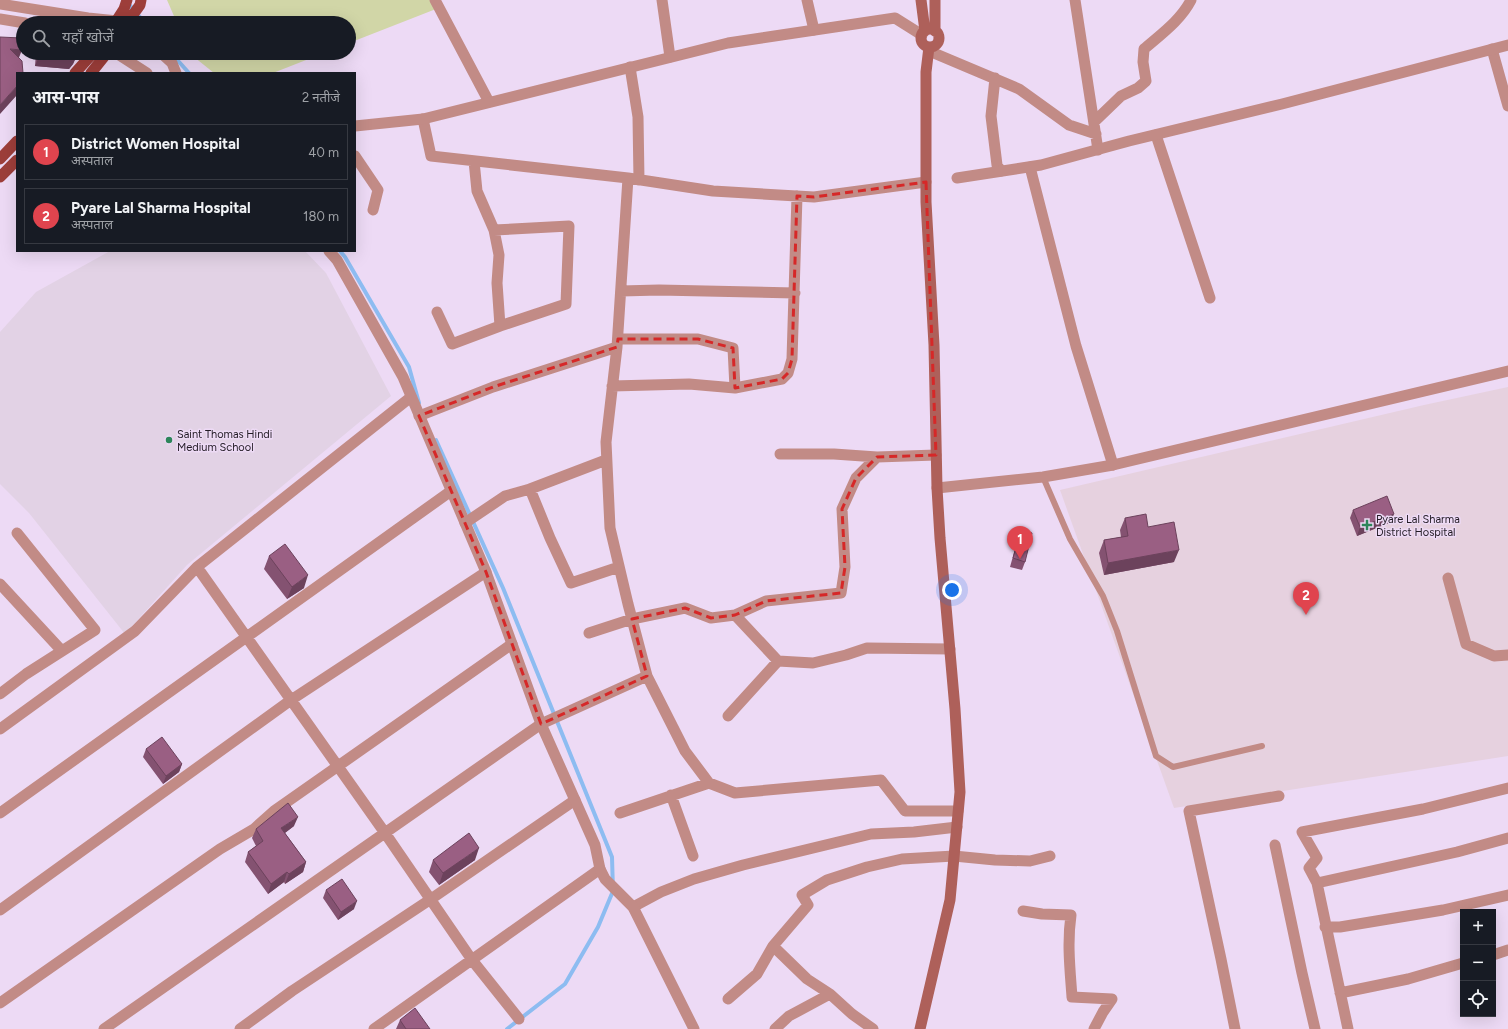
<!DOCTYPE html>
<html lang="hi">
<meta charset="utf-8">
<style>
body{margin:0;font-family:Figtree,"Noto Sans Devanagari",sans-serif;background:#242831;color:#f1f3f6}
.controls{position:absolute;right:12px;bottom:12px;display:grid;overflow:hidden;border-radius:0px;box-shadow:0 4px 16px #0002}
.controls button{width:36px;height:36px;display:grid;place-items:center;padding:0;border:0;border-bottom:1px solid #363941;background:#171b24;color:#f1f3f6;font:20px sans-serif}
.you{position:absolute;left:952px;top:590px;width:14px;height:14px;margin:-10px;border:3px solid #fff;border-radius:50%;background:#1a73e8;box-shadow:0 0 0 6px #1a73e833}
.badge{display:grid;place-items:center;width:26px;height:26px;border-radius:50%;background:#2563eb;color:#fff;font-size:13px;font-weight:700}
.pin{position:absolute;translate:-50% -33px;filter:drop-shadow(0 1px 2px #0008)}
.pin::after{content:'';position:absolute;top:21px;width:14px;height:12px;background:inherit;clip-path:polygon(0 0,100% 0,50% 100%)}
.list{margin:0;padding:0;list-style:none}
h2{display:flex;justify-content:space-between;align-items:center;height:52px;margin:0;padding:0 16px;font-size:17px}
h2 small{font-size:13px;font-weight:400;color:#9ea1a6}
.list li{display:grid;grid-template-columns:26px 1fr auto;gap:12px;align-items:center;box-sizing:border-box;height:56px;margin:0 8px 8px;padding:0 8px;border:1px solid #363941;border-radius:0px}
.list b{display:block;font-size:15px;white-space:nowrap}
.list p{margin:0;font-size:13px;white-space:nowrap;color:#9ea1a6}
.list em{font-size:13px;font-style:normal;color:#9ea1a6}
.icon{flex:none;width:22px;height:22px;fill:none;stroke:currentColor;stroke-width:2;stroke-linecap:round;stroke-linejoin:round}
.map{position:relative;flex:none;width:1508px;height:1029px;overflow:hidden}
.search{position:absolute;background:#171b24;box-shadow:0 4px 16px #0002;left:16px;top:16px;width:340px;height:44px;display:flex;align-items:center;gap:10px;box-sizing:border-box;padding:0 14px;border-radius:22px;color:#9ea1a6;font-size:15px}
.panel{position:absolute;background:#171b24;box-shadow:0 4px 16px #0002;left:16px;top:72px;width:340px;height:180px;border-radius:0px}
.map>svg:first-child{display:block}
.education{fill:#e2d2e5}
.medical{fill:#e6d1df}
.green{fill:#d1d6a7}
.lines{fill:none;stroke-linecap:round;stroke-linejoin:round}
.stream{stroke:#8dbcf1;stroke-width:4}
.service{stroke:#c28b86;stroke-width:6}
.minor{stroke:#c28b86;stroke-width:11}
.tertiary{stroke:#c28b86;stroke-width:11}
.secondary{stroke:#ae605a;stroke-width:11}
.primary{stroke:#9d3e3a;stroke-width:11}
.wall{fill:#845271}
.shaded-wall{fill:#6c425c}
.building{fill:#9a5f83;stroke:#6c425c}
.marked{fill:none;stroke:#d62828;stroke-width:3;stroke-dasharray:8 5;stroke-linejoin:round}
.poi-dot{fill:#2d855a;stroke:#eddaf5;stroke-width:1.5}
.labels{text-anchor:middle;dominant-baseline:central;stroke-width:3;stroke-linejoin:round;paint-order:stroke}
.poi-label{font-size:11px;fill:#221b24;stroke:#eddaf5;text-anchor:start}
</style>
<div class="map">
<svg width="1508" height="1029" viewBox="0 0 1508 1029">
<rect width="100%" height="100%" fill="#eddaf5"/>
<path class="education" d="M110 251H305L326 273 391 396 187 565 125 634 29 513 0 484V332L36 292Z"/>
<path class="medical" d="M1508 387V756L1174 808 1060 490 1424 405Z"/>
<path class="green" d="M167 0H431L436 9 349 43V23H177Z
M189 53H324L273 73H214Z"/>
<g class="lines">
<path class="stream" d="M127 2 145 23
M171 53 189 73
M340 251 345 257 409 367 419 403
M436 440 503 588 612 857 613 891 598 927 565 984 507 1029"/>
<path class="service" d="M1043 477 1070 539 1103 596 1117 631 1156 756 1173 767 1262 746"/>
<path class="minor" d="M435 0 489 102
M662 0 670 57
M807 0 814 30
M1075 0 1098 150
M1492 49 1508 106
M929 51 1019 89 1069 125 1096 134
M630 67 638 117 639 180
M995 78 991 116 997 165 1001 171
M423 119 431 156 628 178 713 191 814 197 926 182
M1094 122 1121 96 1138 88 1146 81 1143 62 1144 49C1160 35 1181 20 1191 0
M1156 135 1210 298
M355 156 378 190 373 210
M474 161 477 191 494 230 499 255 497 283 500 326 566 304 569 226 494 230
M1030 167 1076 346 1113 465
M628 178 617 347 606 442 610 528 628 604 647 676
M621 291 659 290 795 293
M437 312 452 344 500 326
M618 339H698L733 348 735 388
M612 386 689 384 735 388 782 379 788 373 792 359 797 196
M419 416 493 387 617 347
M780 454H834L877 457
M606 460 530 489 550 538 571 583 619 567
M465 523 505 496 530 489
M197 567 385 833 472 960 519 1019
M1448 578 1466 644 1494 656 1508 655
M0 584 62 651
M735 615 766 601 841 593 845 567 842 509 856 478 877 457 936 455
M589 633 632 619 685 608 711 618 735 615 778 661 813 663 846 655 867 648 950 649
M0 694 26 674 95 630 17 533
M728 716 778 661
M0 729 135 631 197 567 411 397
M671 795 693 856
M0 813 451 491
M620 813 709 783
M1275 845 1302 973 1315 1029
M1317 883 1457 852 1508 838
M633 907 661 892 694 879 743 865 871 834 914 832 957 827
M0 910 291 700 486 572
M1023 911 1042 914 1071 915C1067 943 1070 969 1072 997L1112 999 1103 1012 1094 1029
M1325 927H1340L1443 910 1508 895
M1493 955 1508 950
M1340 993 1408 979 1463 963
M728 999 757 974 773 946
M0 1003 220 849 254 829 274 811 512 644
M104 1029 541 724 647 676 685 751 709 783 735 793 881 780 905 811H958
M240 1029 292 991 431 899 575 800
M374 1029 600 869
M775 1029 789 1016 830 994
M873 1029 852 1014 830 994 807 979 773 946 808 905 802 895 827 880 867 867 902 859 954 856 995 860 1030 861 1050 856
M1235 1029 1221 959 1189 811 1279 796
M1348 1029 1317 883 1309 868 1317 858 1302 832 1423 809 1508 788"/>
<path class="tertiary" d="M0 4 88 18 117 21 120 23
M0 19 25 23
M116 53 147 73
M161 53 172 63 176 73
M355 126 423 119 728 43 895 18 922 35
M957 178 1041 165 1129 141 1282 104 1508 45
M329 251 337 260 403 377 486 572 541 724 595 845 600 869 605 879 633 907 694 1029
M937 488 1043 477 1113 465 1508 371"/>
<path class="secondary" d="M921 0 925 31
M935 0V31
M921 38a9 9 0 1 1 18 0a9 9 0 1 1-18 0Z
M920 1029 950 900 960 792 955 709 940 538 937 488 934 345 926 202V72L929 47"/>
<path class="primary" d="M115 23 124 9 127 0
M127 23 140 5 141 0
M75 73 93 53
M91 73 107 53
M0 159 17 141
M0 177 17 160"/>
</g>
<path class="wall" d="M36 53H78L73 64 69 69 35 66Z
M1353 510 1391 522 1357 536 1350 518Z
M1125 518 1148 527 1174 562 1104 575 1099 553 1104 540 1121 537 1120 530Z
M1021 530 1025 562 1022 570 1010 567 1018 538Z
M269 556 304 588 287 599 264 569Z
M146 749 182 764 179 772 163 784 143 757Z
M294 826 285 833 306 862 303 872 285 884 284 882 268 894 245 862 248 852 256 846 252 838 256 829Z
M433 860H475L439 885 429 872Z
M326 890 354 909 338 920 323 898Z
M400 1020 430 1029H396Z"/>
<path class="shaded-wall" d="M10 49 22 50 16 65Z
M78 53 73 64 69 69 35 66 40 54Z
M17 86V95L0 114V105Z
M1394 514 1391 522 1357 536 1360 527Z
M1179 550 1174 562 1104 575 1108 563Z
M308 575 304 588 287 599 292 587Z
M182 764 179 772 163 784 166 776Z
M298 817 294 826 278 838 281 828Z
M479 848 475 860 439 885 443 873Z
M306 862 303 872 285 884 289 874Z
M287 872 284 882 268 894 271 884Z
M357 901 354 909 338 920 341 912Z"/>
<path class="building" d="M0 37 21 38 22 50 10 49 22 61 23 73H17V86L0 105Z
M40 53H77L74 57 40 54Z
M1387 496 1394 514 1360 527 1353 510Z
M1146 514 1148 527 1174 522 1179 550 1108 563 1104 540 1128 536 1125 518Z
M1021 530 1032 533 1025 562 1013 558Z
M285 544 308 575 292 587 269 556Z
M162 737 182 764 166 776 146 749Z
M288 803 298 817 281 828 306 862 289 874 287 872 271 884 248 852 263 841 256 829Z
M469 833 479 848 443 873 433 860Z
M342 879 357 901 341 912 326 890Z
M415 1008 430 1029H406L400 1020Z"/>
<path class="marked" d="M926 182 936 455 877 457 856 478 842 509 845 567 841 593 766 601 735 615 711 618 685 608 632 619 647 676 541 724 486 572 419 416 493 387 617 347 618 339H698L733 348 735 388 782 379 788 373 792 359 797 196 814 197Z"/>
<g class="poi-dot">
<circle cx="169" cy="440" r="4"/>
<path d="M1365 519h4v4h4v4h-4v4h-4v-4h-4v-4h4z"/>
</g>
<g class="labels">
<g class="poi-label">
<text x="177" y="434">Saint Thomas Hindi<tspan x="177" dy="13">Medium School</tspan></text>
<text x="1376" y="519">Pyare Lal Sharma<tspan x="1376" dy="13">District Hospital</tspan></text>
</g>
</g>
</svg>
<div class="controls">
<button>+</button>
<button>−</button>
<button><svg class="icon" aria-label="locate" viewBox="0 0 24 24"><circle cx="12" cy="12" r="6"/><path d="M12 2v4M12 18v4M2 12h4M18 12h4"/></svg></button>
</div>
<div class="you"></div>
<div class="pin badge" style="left:1020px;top:559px;background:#e0444e">1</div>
<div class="pin badge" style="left:1306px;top:615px;background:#e0444e">2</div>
<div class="search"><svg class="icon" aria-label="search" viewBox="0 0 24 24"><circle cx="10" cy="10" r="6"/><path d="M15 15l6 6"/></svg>यहाँ खोजें</div>
<section class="panel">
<h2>आस-पास<small>2 नतीजे</small></h2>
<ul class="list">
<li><span class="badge" style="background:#e0444e">1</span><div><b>District Women Hospital</b><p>अस्पताल</p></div><em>40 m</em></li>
<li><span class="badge" style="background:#e0444e">2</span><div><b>Pyare Lal Sharma Hospital</b><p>अस्पताल</p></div><em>180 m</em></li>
</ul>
</section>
</div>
